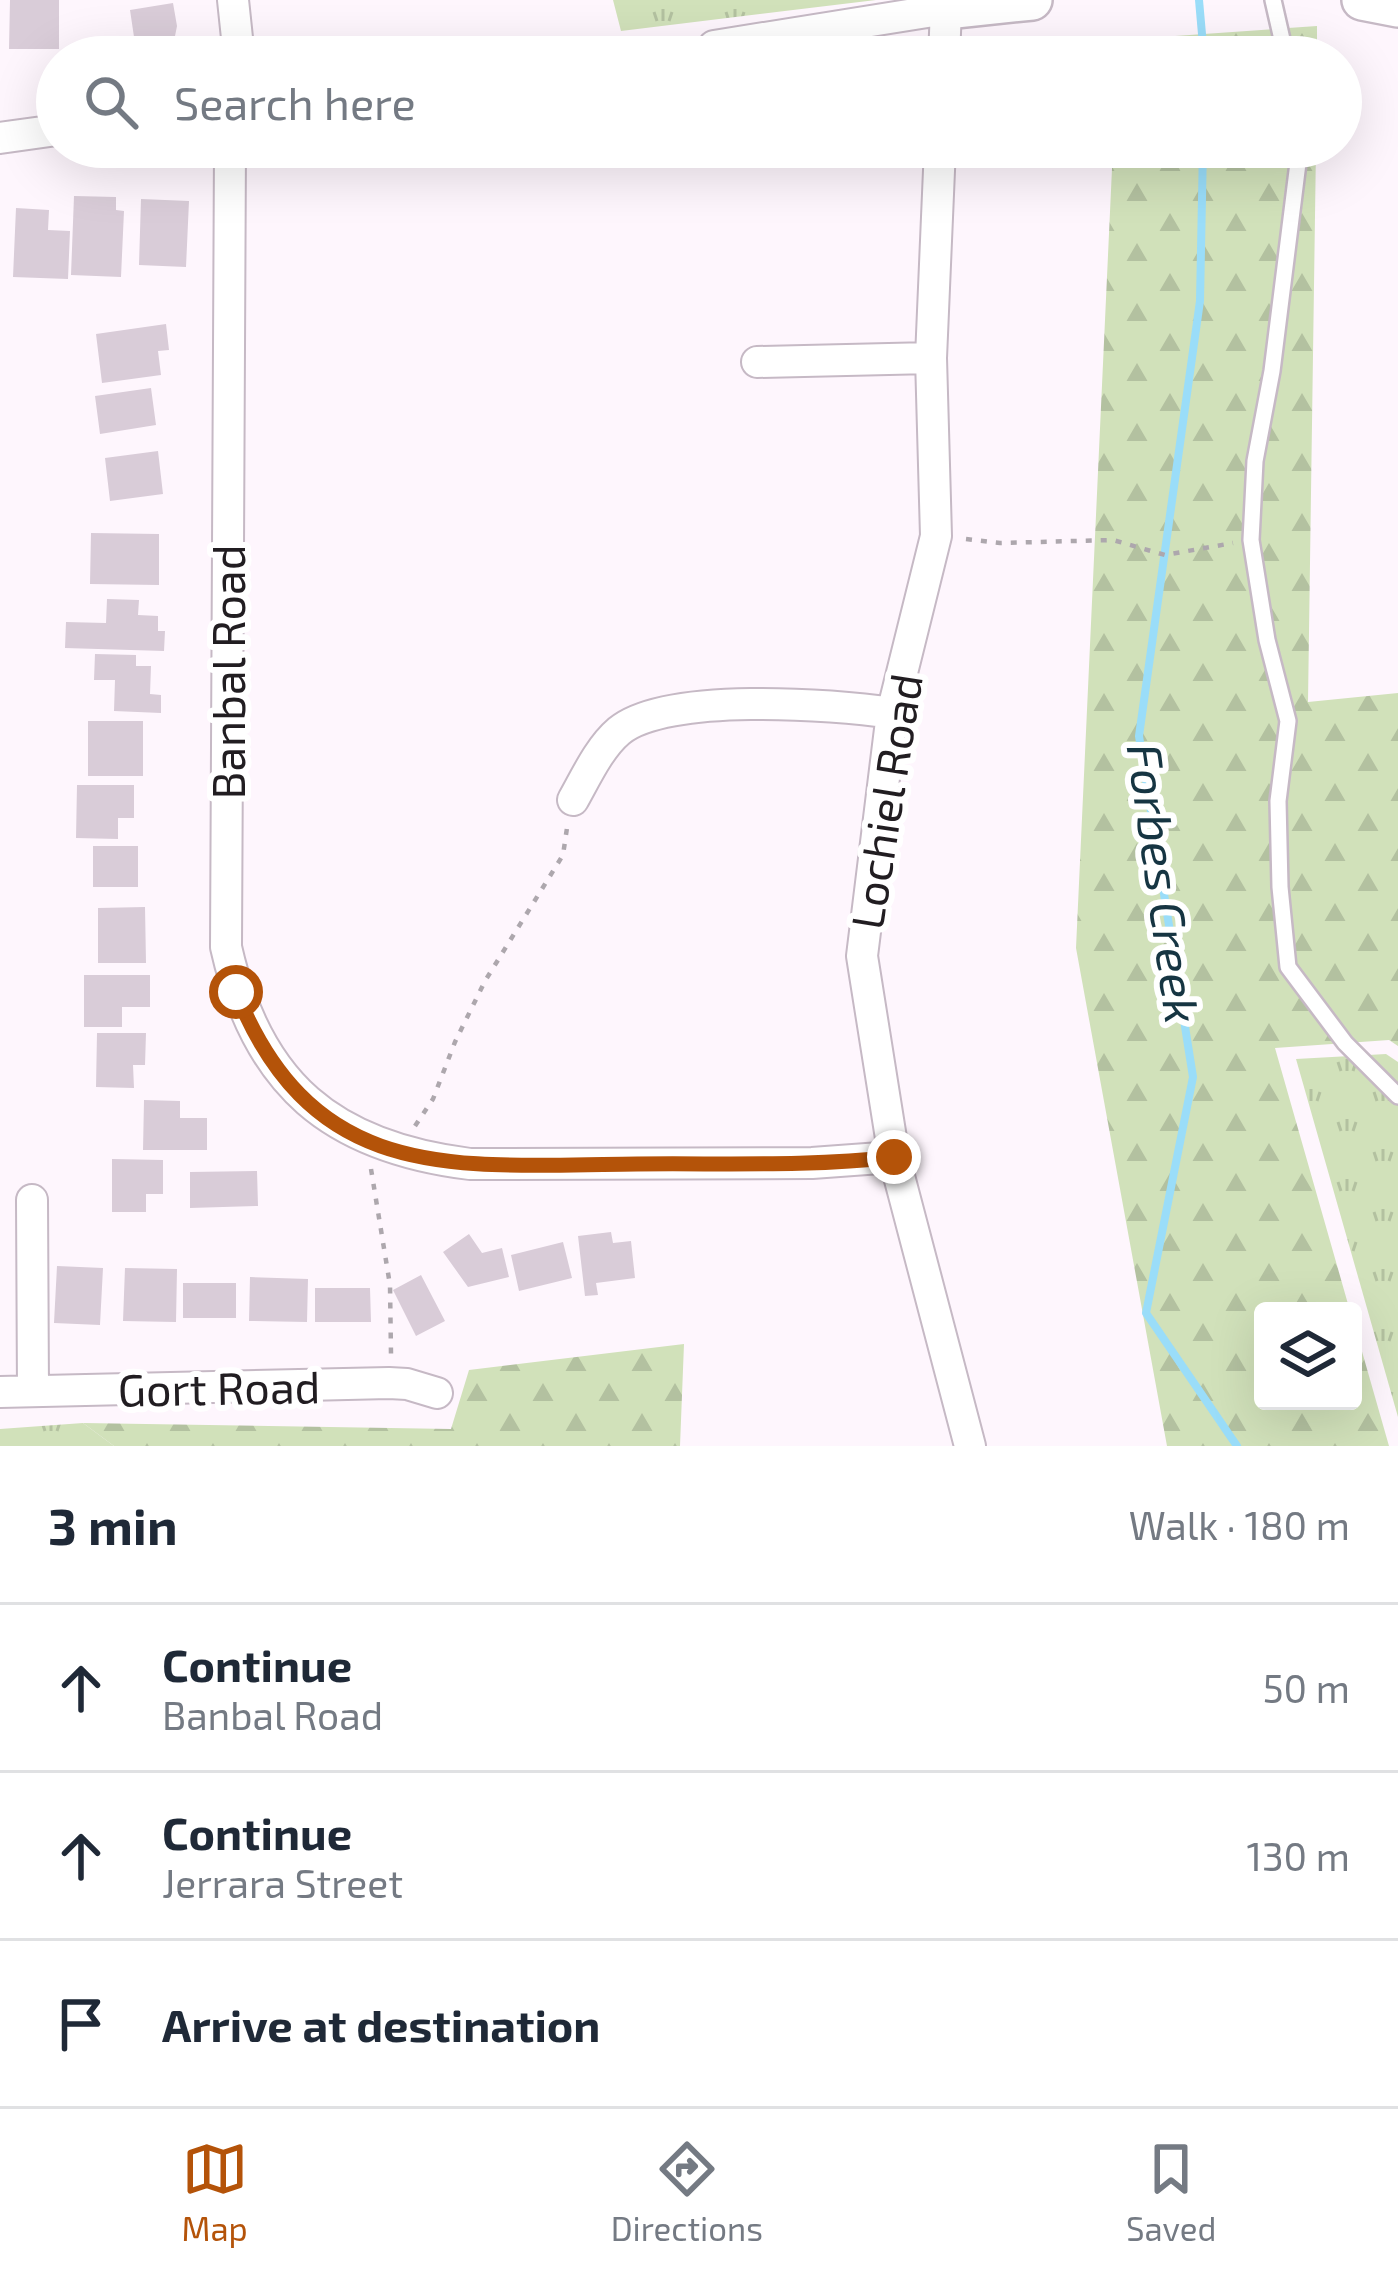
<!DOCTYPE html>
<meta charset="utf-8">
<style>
body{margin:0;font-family:"Exo 2",sans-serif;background:#f6f6f7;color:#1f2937}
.controls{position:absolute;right:36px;bottom:36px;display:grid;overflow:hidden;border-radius:12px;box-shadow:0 12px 48px #0002}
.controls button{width:108px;height:108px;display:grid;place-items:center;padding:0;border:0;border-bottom:3px solid #e0e1e3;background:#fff;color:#1f2937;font:60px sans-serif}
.stop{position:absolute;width:36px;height:36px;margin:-27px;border:9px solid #b45309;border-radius:50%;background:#fff}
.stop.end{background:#b45309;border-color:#fff;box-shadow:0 3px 12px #0008}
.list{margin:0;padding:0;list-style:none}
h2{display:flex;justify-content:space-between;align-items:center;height:156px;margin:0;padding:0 48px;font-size:51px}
h2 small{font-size:39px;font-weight:400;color:#747a83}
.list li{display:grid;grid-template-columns:78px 1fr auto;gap:36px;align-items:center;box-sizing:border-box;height:168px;padding:0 48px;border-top:3px solid #e0e1e3}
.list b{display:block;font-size:45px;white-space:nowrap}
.list p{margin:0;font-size:39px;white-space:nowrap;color:#747a83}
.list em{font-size:39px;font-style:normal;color:#747a83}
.icon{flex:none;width:66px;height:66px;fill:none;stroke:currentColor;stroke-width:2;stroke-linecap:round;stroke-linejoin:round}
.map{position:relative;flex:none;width:1398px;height:1446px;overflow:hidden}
.search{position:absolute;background:#fff;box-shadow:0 12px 48px #0002;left:36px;right:36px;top:36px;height:132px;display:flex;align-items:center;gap:30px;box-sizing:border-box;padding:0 42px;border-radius:66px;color:#747a83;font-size:45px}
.sheet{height:660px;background:#fff}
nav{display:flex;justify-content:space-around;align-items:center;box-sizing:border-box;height:168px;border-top:3px solid #e0e1e3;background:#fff;font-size:33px;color:#747a83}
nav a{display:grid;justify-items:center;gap:6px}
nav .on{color:#b45309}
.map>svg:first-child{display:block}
.forest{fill:url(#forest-firs)}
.park{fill:url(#park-tufts)}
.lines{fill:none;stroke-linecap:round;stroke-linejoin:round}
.stream{stroke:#9addf9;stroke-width:8}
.building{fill:#d9ccd8}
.service-casing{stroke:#c6b9c5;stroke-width:20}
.minor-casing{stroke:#c6b9c5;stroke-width:34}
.tertiary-casing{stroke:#c6b9c5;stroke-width:44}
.path{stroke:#ada7ad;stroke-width:4.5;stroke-dasharray:6 9;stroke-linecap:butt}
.service{stroke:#fff;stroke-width:15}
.minor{stroke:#fff;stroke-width:30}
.tertiary{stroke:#fff;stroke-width:39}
.route{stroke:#b45309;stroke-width:15}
.labels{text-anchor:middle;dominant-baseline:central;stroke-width:12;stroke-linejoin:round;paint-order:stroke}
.street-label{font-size:45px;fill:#211d21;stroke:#fff}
.water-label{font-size:48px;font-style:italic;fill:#163542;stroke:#fff}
</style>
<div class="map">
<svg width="1398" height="1446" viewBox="0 0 1398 1446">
<defs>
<pattern id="forest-firs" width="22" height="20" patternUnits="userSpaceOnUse" patternTransform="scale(3)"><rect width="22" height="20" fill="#d1e1ba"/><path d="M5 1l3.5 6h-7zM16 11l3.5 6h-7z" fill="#b3c1a0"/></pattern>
<pattern id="park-tufts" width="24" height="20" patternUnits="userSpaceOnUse" patternTransform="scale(3)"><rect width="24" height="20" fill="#d1e1ba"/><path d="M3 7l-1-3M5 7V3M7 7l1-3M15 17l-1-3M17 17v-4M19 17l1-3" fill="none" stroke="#b3c1a0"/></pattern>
</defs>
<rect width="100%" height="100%" fill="#fef6fd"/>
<path class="forest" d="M1317 26V57H1117L1118 40Z
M1113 147H1316L1308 702 1398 693V1046L1389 1040 1275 1048 1350 1311H1263V1401H1353V1320L1389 1446H1167L1076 948Z
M684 1344 680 1446H114L83 1423 451 1429 469 1370Z"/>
<path class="park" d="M613 0H876L621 31Z
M1386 1054 1398 1062V1417L1296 1059Z
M83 1423 114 1446H0V1429Z"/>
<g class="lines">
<path class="stream" d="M1199 0 1204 57
M1203 147 1200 301 1139 736 1193 1077 1146 1313 1237 1446"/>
</g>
<path class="building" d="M10 0H59V49H9Z
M173 3 177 26 175 36 163 38 166 57H137L130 10Z
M74 196 116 197V210L124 211 121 277 71 275Z
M141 199 189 201 186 267 139 265Z
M16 208 49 210 48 230 70 231 68 279 13 277Z
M166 324 169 350 158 351 161 375 102 383 96 334Z
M151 388 156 425 100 434 95 396Z
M158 451 163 494 110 501 105 458Z
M91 533 159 534V585L90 584Z
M107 599 139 600 138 615 158 616V631H165L164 651 65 648 66 622 106 623Z
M95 654 136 655V666H151L150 694 161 695V713L114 711 115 680H94Z
M88 721H143V776H88Z
M77 785H134V818H118V839L76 838Z
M93 846H138V887H93Z
M145 907 146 963H98V908Z
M84 975H150V1007H122V1027H84Z
M97 1033H146L145 1065H133L134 1088 96 1087Z
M144 1100 180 1101V1118H207V1150H143Z
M112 1159 163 1160V1194H146V1212H112Z
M257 1171 258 1206 190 1208V1172Z
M611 1232 613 1243 631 1241 635 1278 596 1283 598 1295 585 1296 578 1236Z
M469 1234 482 1253 502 1248 509 1277 468 1287 443 1252Z
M563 1242 572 1278 519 1291 511 1255Z
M57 1266 103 1268 100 1325 54 1323Z
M125 1268 177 1269 176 1322 123 1321Z
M421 1275 445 1321 416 1336 393 1290Z
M250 1277 308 1279 307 1322 249 1321Z
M183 1283H236V1318H183Z
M315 1288H370L371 1322H315Z"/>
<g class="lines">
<g class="service-casing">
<path id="service" d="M1273 0 1286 57
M1300 147 1272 371 1255 461 1251 540 1267 640 1288 721 1278 801 1280 887 1288 967 1345 1043 1398 1096"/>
</g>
<g class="minor-casing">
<path id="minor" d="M233 0 239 57
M714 46 946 9 944 57
M574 57 603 53
M0 138 57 130
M230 147 226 947C257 1085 332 1147 470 1164L812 1163 894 1157
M940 147 931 358 936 536 892 713 862 956 894 1157 970 1446
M757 362 931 358
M573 800C586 777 599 748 619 731 666 692 832 704 892 713
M32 1200 33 1391
M0 1392 389 1383 407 1384 437 1393"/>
</g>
<g class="tertiary-casing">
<path id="tertiary" d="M941 0 946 9 1032 0
M1362 0 1398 7"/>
</g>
<path class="path" d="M966 539 1000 543 1113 540 1165 555 1233 543
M415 1126 433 1099 455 1042 485 981 563 855 567 828
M371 1169 390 1285 391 1354"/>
<use href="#service" class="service"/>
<use href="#minor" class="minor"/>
<use href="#tertiary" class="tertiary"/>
</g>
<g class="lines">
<path class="route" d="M236 992C315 1188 459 1165 637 1164 722 1163 809 1167 894 1157"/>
</g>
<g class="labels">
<g class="street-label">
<text transform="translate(227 672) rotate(-90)">Banbal Road</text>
<text transform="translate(885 801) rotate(-81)">Lochiel Road</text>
<text transform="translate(219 1387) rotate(-1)">Gort Road</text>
</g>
<g class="water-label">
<text transform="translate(1165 883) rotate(82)">Forbes Creek</text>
</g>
</g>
</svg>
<div class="controls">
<button><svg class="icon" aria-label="layers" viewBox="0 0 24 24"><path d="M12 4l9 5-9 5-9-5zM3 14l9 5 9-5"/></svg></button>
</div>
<div class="stop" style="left:236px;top:992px"></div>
<div class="stop end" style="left:894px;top:1157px"></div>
<div class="search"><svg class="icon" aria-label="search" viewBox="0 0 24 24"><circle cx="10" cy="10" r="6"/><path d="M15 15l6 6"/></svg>Search here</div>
</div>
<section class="sheet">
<h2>3 min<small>Walk · 180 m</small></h2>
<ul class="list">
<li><svg class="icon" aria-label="ahead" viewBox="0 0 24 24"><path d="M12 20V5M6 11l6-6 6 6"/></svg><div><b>Continue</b><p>Banbal Road</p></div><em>50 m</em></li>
<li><svg class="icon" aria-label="ahead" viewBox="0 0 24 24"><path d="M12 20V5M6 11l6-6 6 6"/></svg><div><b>Continue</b><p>Jerrara Street</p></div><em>130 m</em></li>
<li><svg class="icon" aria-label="arrive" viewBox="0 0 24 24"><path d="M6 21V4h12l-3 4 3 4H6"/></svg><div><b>Arrive at destination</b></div></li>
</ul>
</section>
<nav>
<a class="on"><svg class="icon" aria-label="map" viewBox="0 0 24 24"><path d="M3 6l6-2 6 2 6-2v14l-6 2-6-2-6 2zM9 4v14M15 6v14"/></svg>Map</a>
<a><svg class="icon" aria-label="directions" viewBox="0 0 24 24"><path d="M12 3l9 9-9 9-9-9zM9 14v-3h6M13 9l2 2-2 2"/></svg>Directions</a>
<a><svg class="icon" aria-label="saved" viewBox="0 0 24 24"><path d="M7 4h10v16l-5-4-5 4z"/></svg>Saved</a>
</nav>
